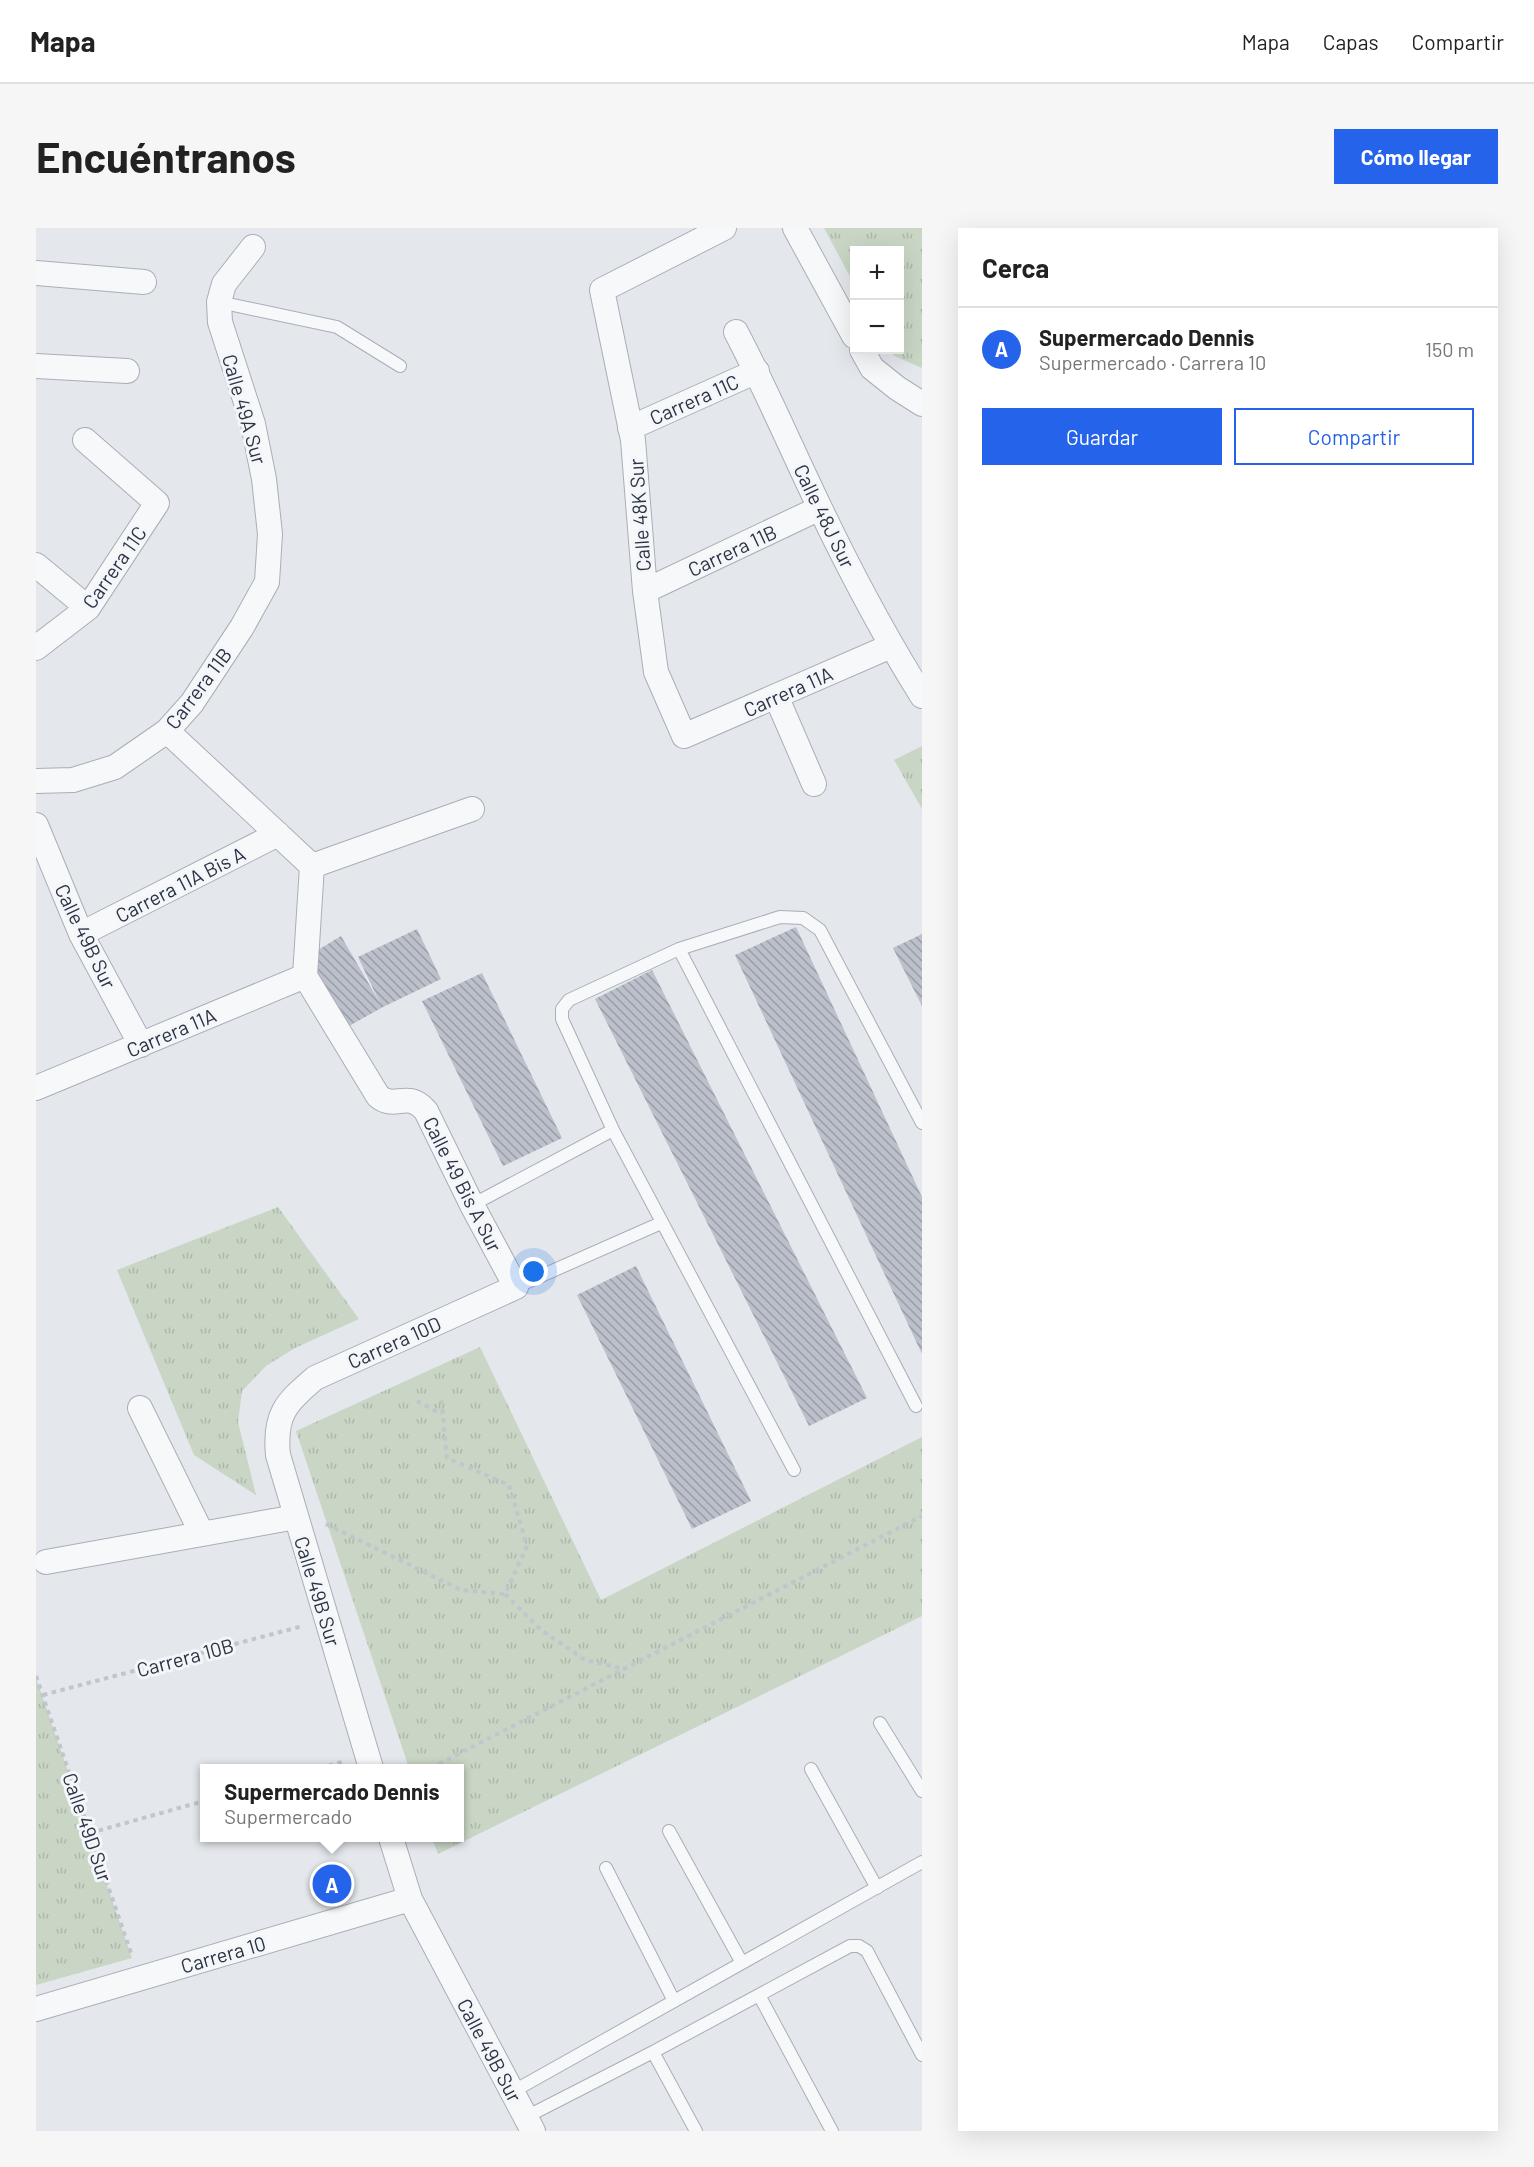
<!DOCTYPE html>
<html lang="es">
<meta charset="utf-8">
<style>
body{margin:0;font-family:Barlow,sans-serif;background:#f6f6f6;color:#222}
.controls{position:absolute;right:18px;top:18px;display:grid;overflow:hidden;border-radius:0px;box-shadow:0 6px 24px #0002}
.controls button{width:54px;height:54px;display:grid;place-items:center;padding:0;border:0;border-bottom:2px solid #e0e0e0;background:#fff;color:#222;font:30px sans-serif}
.you{position:absolute;left:498px;top:1044px;width:21px;height:21px;margin:-15px;border:4px solid #fff;border-radius:50%;background:#1a73e8;box-shadow:0 0 0 9px #1a73e833}
.badge{display:grid;place-items:center;width:39px;height:39px;border-radius:50%;background:#2563eb;color:#fff;font-size:20px;font-weight:700}
.pin{position:absolute;translate:-50% -50%;border:3px solid #fff;box-shadow:0 2px 6px #0006}
.popup{position:absolute;left:164px;top:1536px;width:264px;height:78px;box-sizing:border-box;display:grid;place-content:center;border-radius:0px;background:#fff;filter:drop-shadow(0 2px 4px #0005);font-size:20px;white-space:nowrap;color:#767676}
.popup b{font-size:22px;color:#222}
.popup::after{content:'';position:absolute;left:50%;top:100%;margin-left:-12px;border:12px solid transparent;border-top-color:#fff}
.list{margin:0;padding:0;list-style:none}
h2{display:flex;justify-content:space-between;align-items:center;height:78px;margin:0;padding:0 24px;font-size:26px}
h2 small{font-size:20px;font-weight:400;color:#767676}
.list li{display:grid;grid-template-columns:39px 1fr auto;gap:18px;align-items:center;box-sizing:border-box;height:84px;padding:0 24px;border-top:2px solid #e0e0e0}
.list b{display:block;font-size:22px;white-space:nowrap}
.list p{margin:0;font-size:20px;white-space:nowrap;color:#767676}
.list em{font-size:20px;font-style:normal;color:#767676}
.actions{display:flex;gap:12px;padding:18px 24px}
.actions a{flex:1;padding:14px 0;border:2px solid #2563eb;border-radius:0px;text-align:center;font-size:21px;color:#2563eb}
.actions .main{background:#2563eb;color:#fff}
.map{position:relative;flex:none;width:886px;height:1903px;overflow:hidden;border-radius:0px}
header{display:flex;align-items:center;gap:36px;box-sizing:border-box;height:84px;padding:0 30px;background:#fff;border-bottom:2px solid #e0e0e0}
header strong{font-size:28px}
nav{display:flex;gap:33px;margin-inline-start:auto;font-size:21px}
.intro{display:flex;align-items:center;justify-content:space-between;box-sizing:border-box;height:144px;padding:0 36px}
h1{margin:0;font-size:42px}
.button{padding:15px 27px;border-radius:0px;background:#2563eb;color:#fff;font-size:21px;font-weight:700}
main{display:flex;gap:36px;padding:0 36px}
aside{flex:1;background:#fff;border-radius:0px;box-shadow:0 6px 24px #0002}
.map>svg:first-child{display:block}
.grass{fill:url(#grass-tufts)}
.building{fill:url(#building-back-hatch)}
.lines{fill:none;stroke-linecap:round;stroke-linejoin:round}
.lane-casing{stroke:#a9aeb7;stroke-width:14}
.street-casing{stroke:#a9aeb7;stroke-width:26}
.path{stroke:#c2c5cb;stroke-width:4;stroke-dasharray:4.5 4.5;stroke-linecap:butt}
.lane{stroke:#f7f8fa;stroke-width:12}
.street{stroke:#f7f8fa;stroke-width:24}
.labels{text-anchor:middle;dominant-baseline:central;stroke-width:6;stroke-linejoin:round;paint-order:stroke}
.street-label{font-size:20px;fill:#2b3445;stroke:#f4f6f9}
</style>
<header>
<strong>Mapa</strong>
<nav><a>Mapa</a><a>Capas</a><a>Compartir</a></nav>
</header>
<div class="intro"><h1>Encuéntranos</h1><a class="button">Cómo llegar</a></div>
<main>
<div class="map">
<svg width="886" height="1903" viewBox="0 0 886 1903">
<defs>
<pattern id="grass-tufts" width="24" height="20" patternUnits="userSpaceOnUse" patternTransform="scale(1.5)"><rect width="24" height="20" fill="#c9d6c5"/><path d="M3 7l-1-3M5 7V3M7 7l1-3M15 17l-1-3M17 17v-4M19 17l1-3" fill="none" stroke="#adb8ab"/></pattern>
<pattern id="building-back-hatch" width="6" height="6" patternUnits="userSpaceOnUse" patternTransform="scale(1.5)"><rect width="6" height="6" fill="#bbc0ca"/><path d="M-1 5l2 2M0 0l6 6M5-1l2 2" fill="none" stroke="#989da6"/></pattern>
</defs>
<rect width="100%" height="100%" fill="#e4e7ec"/>
<path class="grass" d="M788 0H886V140L858 128 854 122H864V22H818V56Z
M886 518V581L858 532Z
M242 979 323 1091 259 1120 230 1138 206 1163 202 1194 220 1267 158 1227 81 1042Z
M444 1119 565 1372 886 1209V1388L402 1626 396 1610H424V1540H373L260 1203Z
M0 1450 96 1730 0 1757Z"/>
<path class="building" d="M760 699 886 969V1126L699 727Z
M381 701 405 751 347 779 313 798 272 728 305 708 344 775 322 729Z
M886 706V778L857 720Z
M616 742 831 1170 773 1198 559 771Z
M446 745 526 910 467 938 386 773Z
M600 1038 715 1273 656 1301 541 1067Z"/>
<g class="lines">
<g class="lane-casing">
<path id="lane" d="M183 74 301 99 364 138
M643 721 880 1178
M436 977 577 902
M480 1059 625 995
M758 1242 577 902 526 791V781L533 772 643 721 744 689 767 690 784 702 886 895
M844 1495 886 1563
M775 1541 841 1660
M633 1603 706 1735
M570 1640 638 1773
M723 1767 796 1903
M617 1824 660 1903
M476 1864 886 1634
M490 1889 617 1824 814 1718H823L831 1723 886 1827"/>
</g>
<g class="street-casing">
<path id="street" d="M688 0 566 62 597 212 609 363 620 444 648 508 855 418
M759 0 818 108
M0 45 108 54
M700 104C730 161 755 220 783 278 814 343 848 407 886 468
M826 122 836 140 861 160 886 176
M0 138 91 143
M594 200 721 143
M0 337 52 380
M609 363 784 280
M0 420 52 380 121 275 49 212
M740 468 778 556
M131 503 276 638 269 748 342 868C359 883 371 861 390 883L436 977 480 1059 279 1150C250 1175 238 1186 242 1227L335 1540
M0 553 37 552 79 539 131 503 156 475 206 399 231 354 234 306 228 251 217 196 184 94 183 74 188 56 217 19
M0 597 45 706 105 817
M276 638 436 581
M45 706 242 606
M0 860 269 748
M104 1180 166 1306
M10 1334 260 1289
M355 1610 374 1671 497 1903
M0 1781 374 1671"/>
</g>
<path class="path" d="M381 1173 405 1186
M290 1296 425 1362 469 1366 491 1318 473 1257 411 1230 405 1168
M469 1366 504 1401 549 1432 589 1441
M0 1448 95 1725
M7 1467 267 1398
M284 1540 306 1534
M395 1540 886 1288
M54 1605 168 1573"/>
<use href="#lane" class="lane"/>
<use href="#street" class="street"/>
</g>
<g class="labels">
<g class="street-label">
<text transform="translate(658 171) rotate(-24)">Carrera 11C</text>
<text transform="translate(209 181) rotate(74)">Calle 49A Sur</text>
<text transform="translate(603 287) rotate(-94)">Calle 48K Sur</text>
<text transform="translate(789 288) rotate(64)">Calle 48J Sur</text>
<text transform="translate(696 322) rotate(-25)">Carrera 11B</text>
<text transform="translate(78 339) rotate(-55)">Carrera 11C</text>
<text transform="translate(162 460) rotate(-53)">Carrera 11B</text>
<text transform="translate(752 463) rotate(-24)">Carrera 11A</text>
<text transform="translate(144 656) rotate(-27)">Carrera 11A Bis A</text>
<text transform="translate(50 708) rotate(64)">Calle 49B Sur</text>
<text transform="translate(135 804) rotate(-23)">Carrera 11A</text>
<text transform="translate(427 956) rotate(63)">Calle 49 Bis A Sur</text>
<text transform="translate(358 1114) rotate(-24)">Carrera 10D</text>
<text transform="translate(282 1363) rotate(73)">Calle 49B Sur</text>
<text transform="translate(149 1429) rotate(-15)">Carrera 10B</text>
<text transform="translate(52 1599) rotate(71)">Calle 49D Sur</text>
<text transform="translate(187 1726) rotate(-16)">Carrera 10</text>
<text transform="translate(454 1822) rotate(62)">Calle 49B Sur</text>
</g>
</g>
</svg>
<div class="controls">
<button>+</button>
<button>−</button>
</div>
<div class="you"></div>
<div class="pin badge" style="left:296px;top:1656px">A</div>
<div class="popup"><b>Supermercado Dennis</b>Supermercado</div>
</div>
<aside>
<h2>Cerca<small></small></h2>
<ul class="list">
<li><span class="badge">A</span><div><b>Supermercado Dennis</b><p>Supermercado · Carrera 10</p></div><em>150 m</em></li>
</ul>
<div class="actions"><a class="main">Guardar</a><a>Compartir</a></div>
</aside>
</main>
